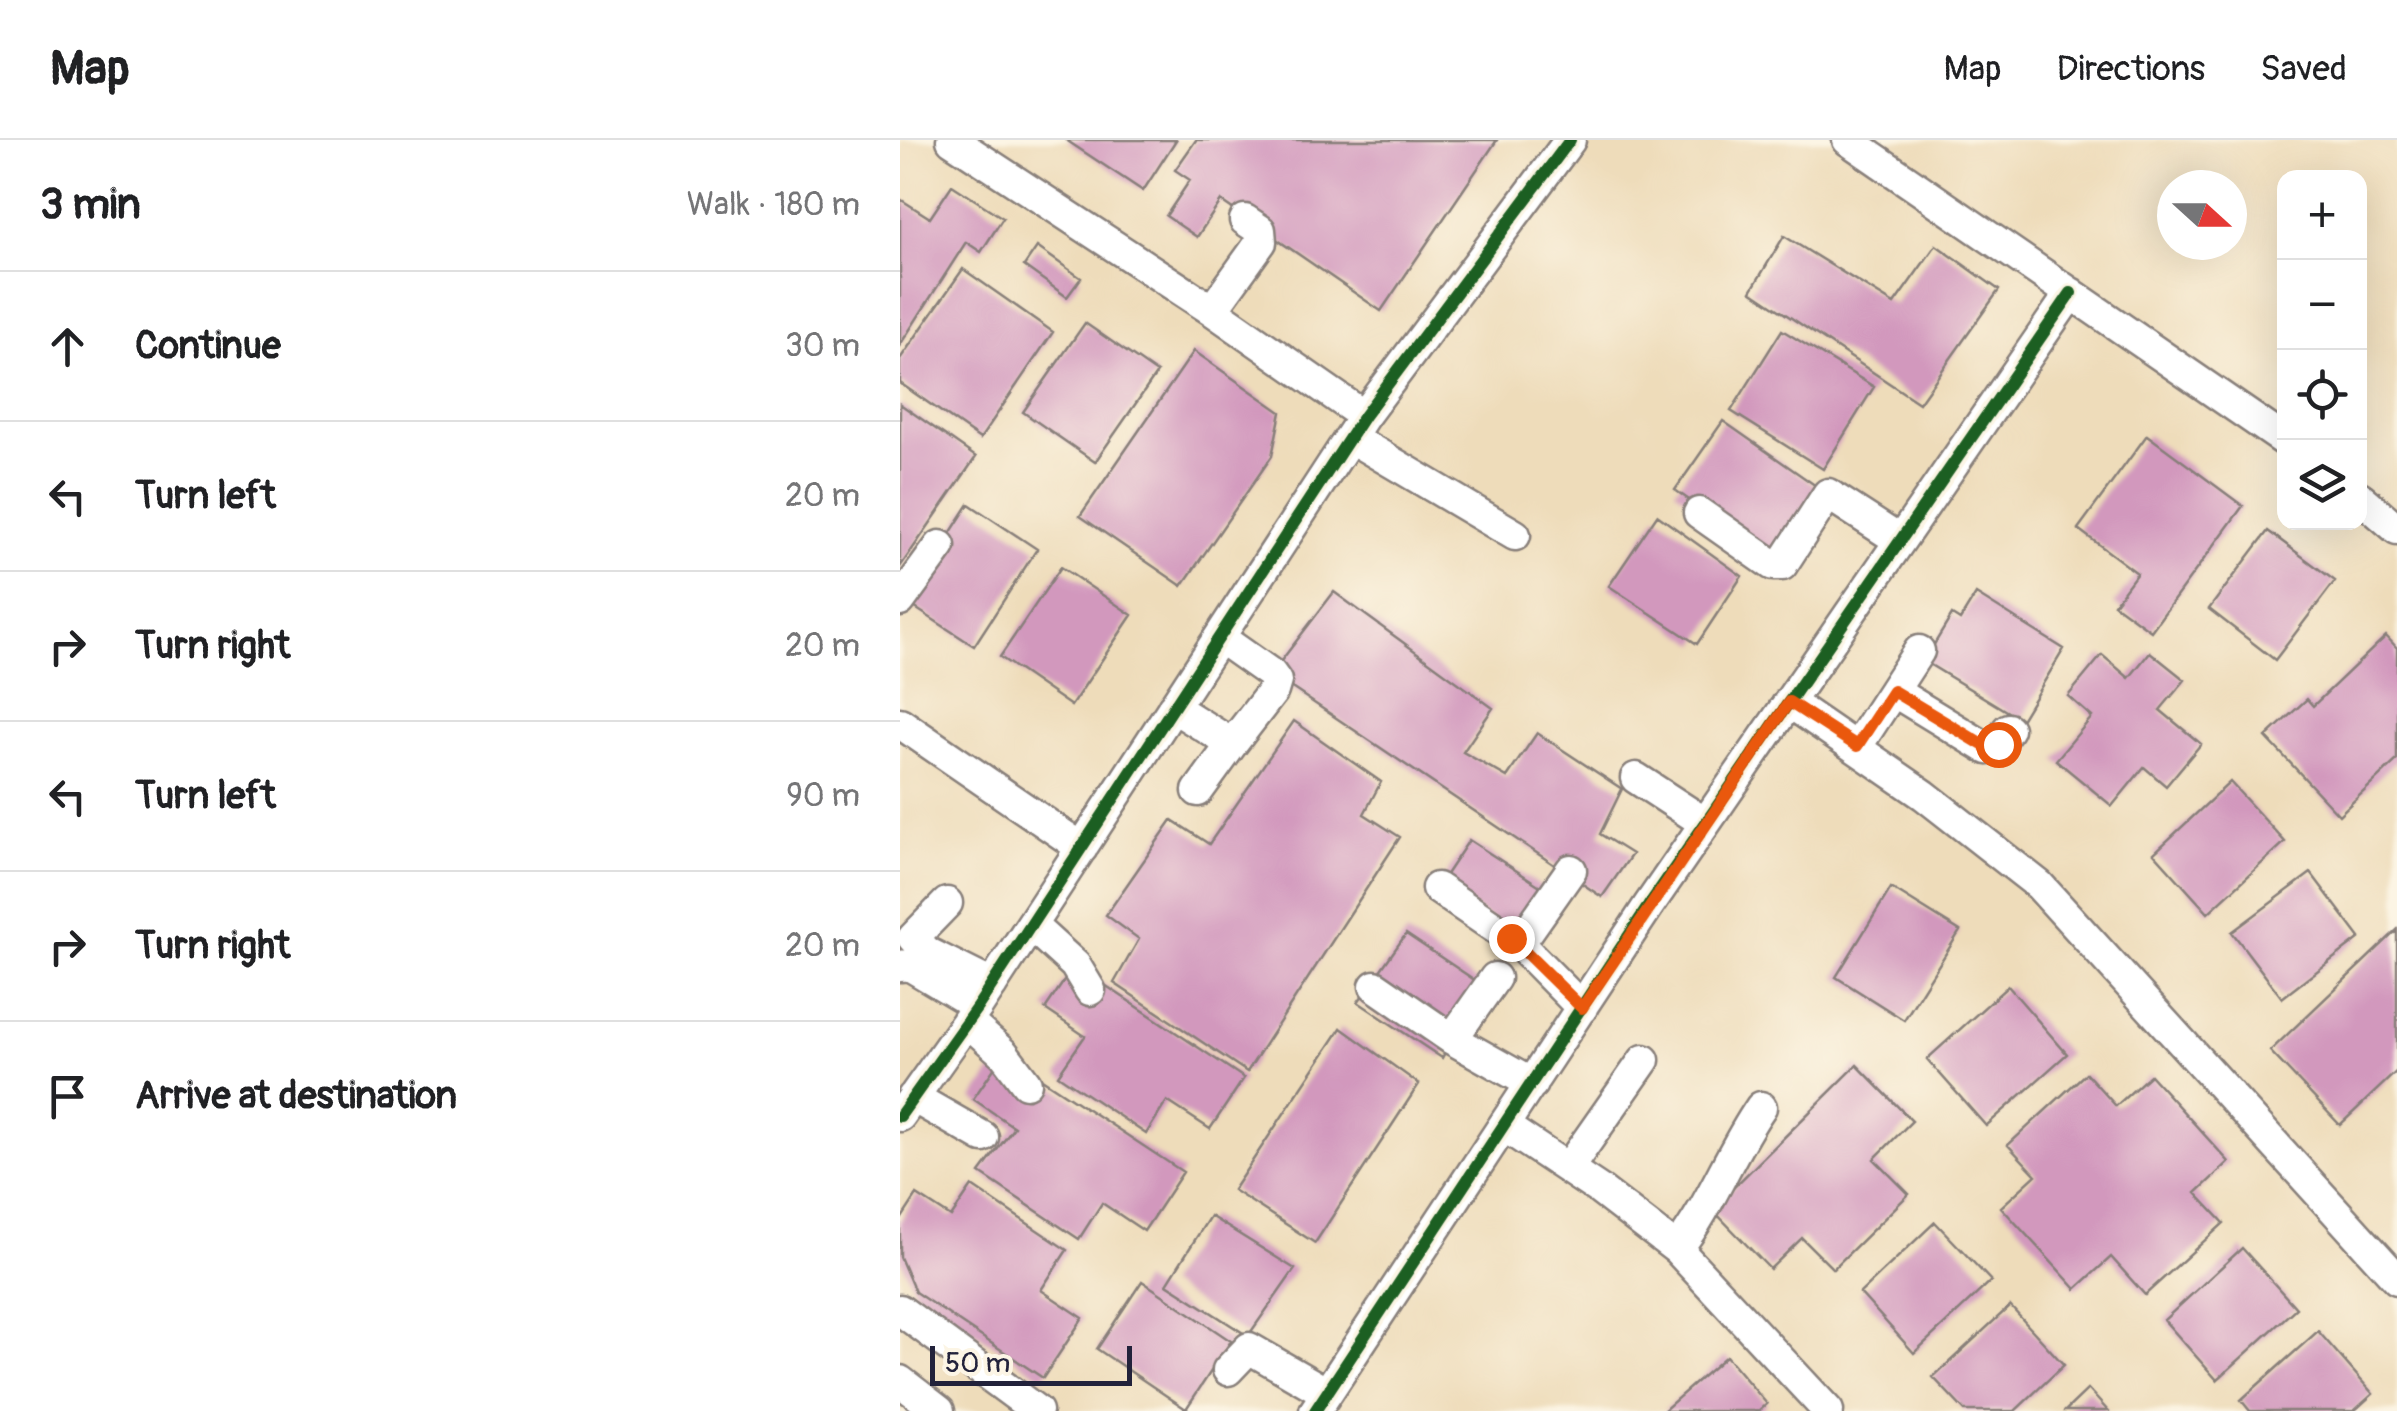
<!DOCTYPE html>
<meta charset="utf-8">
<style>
body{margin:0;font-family:Pangolin,sans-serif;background:#f2f2f2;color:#202124}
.controls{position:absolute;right:30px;top:30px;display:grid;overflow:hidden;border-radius:20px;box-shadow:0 10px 40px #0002}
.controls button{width:90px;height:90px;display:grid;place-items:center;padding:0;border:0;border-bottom:2px solid #e0e0e0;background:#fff;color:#202124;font:50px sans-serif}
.compass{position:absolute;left:1257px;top:30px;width:90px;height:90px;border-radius:50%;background:#fff;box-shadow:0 10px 40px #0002;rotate:111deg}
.scale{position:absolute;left:30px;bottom:25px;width:202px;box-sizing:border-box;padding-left:10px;border:5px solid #22223b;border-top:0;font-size:28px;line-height:35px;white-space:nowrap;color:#22223b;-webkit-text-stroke:8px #fcf5e5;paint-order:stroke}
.stop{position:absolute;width:30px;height:30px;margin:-22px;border:8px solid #ea580c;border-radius:50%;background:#fff}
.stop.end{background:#ea580c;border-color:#fff;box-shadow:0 2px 10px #0008}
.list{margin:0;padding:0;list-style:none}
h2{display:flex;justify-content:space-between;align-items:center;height:130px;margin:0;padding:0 40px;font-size:42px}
h2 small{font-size:32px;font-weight:400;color:#757577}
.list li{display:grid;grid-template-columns:65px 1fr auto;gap:30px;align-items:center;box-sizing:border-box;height:150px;padding:0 40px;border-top:2px solid #e0e0e0}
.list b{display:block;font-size:38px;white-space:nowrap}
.list em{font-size:32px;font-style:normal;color:#757577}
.icon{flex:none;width:55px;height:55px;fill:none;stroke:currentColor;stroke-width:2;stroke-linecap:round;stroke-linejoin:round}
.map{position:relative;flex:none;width:1497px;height:1271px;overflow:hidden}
header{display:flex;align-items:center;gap:60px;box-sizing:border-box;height:140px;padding:0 50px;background:#fff;border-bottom:2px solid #e0e0e0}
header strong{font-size:48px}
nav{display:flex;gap:55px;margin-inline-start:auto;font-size:35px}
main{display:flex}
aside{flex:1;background:#fff}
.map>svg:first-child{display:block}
.building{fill:#d298bd}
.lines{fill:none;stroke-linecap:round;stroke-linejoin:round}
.minor-casing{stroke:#887f7a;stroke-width:35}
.minor{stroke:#fff;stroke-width:30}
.cycleway-casing{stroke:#fcf5e5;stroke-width:19}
.cycleway{stroke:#1b5e20;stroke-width:12}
.route{stroke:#ea580c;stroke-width:12}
</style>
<header>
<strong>Map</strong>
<nav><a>Map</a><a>Directions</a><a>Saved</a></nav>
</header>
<main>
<aside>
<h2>3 min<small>Walk · 180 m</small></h2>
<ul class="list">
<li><svg class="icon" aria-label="ahead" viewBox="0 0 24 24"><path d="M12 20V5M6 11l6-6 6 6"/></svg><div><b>Continue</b></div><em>30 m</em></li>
<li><svg class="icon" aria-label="left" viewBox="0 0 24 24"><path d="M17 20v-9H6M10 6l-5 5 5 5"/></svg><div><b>Turn left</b></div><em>20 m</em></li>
<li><svg class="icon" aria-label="right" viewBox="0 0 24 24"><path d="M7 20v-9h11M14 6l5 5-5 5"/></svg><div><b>Turn right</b></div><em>20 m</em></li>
<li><svg class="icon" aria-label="left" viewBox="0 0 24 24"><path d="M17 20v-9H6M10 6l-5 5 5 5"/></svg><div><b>Turn left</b></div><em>90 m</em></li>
<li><svg class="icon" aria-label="right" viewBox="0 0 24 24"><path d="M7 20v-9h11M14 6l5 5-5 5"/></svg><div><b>Turn right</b></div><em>20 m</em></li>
<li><svg class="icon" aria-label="arrive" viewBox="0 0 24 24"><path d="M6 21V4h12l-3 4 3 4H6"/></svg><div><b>Arrive at destination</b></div></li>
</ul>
</aside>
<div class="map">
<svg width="1497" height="1271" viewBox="0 0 1497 1271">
<rect width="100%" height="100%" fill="#fcf5e5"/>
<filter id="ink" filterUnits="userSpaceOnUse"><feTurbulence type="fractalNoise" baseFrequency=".01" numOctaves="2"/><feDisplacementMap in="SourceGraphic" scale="20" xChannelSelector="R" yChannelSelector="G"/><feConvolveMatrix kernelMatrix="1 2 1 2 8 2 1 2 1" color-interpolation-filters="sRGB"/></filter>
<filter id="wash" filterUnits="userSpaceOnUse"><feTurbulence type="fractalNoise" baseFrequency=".0048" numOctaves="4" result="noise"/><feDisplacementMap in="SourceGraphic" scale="40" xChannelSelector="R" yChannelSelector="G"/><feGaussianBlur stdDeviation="2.25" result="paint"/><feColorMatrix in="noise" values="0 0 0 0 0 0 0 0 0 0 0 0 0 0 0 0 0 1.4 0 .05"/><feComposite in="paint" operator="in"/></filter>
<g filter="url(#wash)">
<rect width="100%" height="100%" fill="#eedcba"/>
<g id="blocks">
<path class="building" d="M166 0H276L243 51Z
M296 0H597L481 171 321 61 297 97 266 76 290 40 275 30Z
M52 45 103 78 81 112 66 102 0 205V59L30 78Z
M884 96 994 164 1036 105 1099 150 1019 263 851 151Z
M137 107 181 138 167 157 124 126Z
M63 129 153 192 80 299 0 243V219Z
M185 183 257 233 195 322 123 272Z
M882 190 974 247 923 329 831 271Z
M294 211 381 272 372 316 282 446 180 376Z
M0 264 76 317 0 427Z
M823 281 919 348 870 417 775 350Z
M1247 295 1343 366 1251 491 1214 464 1237 433 1178 389Z
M69 364 137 409 74 506 6 462Z
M757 375 842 436 797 504 709 446Z
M1368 391 1435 441 1375 520 1309 469Z
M161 427 232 475 171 566 100 517Z
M434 452 593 568 563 612 607 637 637 593 722 649 700 694 732 714 702 757 371 534Z
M1076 454 1164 509 1121 580 1024 521 1052 475 1060 480Z
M1486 496 1497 508V620L1439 675 1366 597 1407 559 1413 566Z
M1250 512 1285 540 1260 570 1301 604 1266 646 1244 627 1212 666 1156 620 1192 577 1168 556 1202 515 1229 538Z
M394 581 481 642 464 674 500 697 347 932 214 843 239 799 206 775 272 680 309 704Z
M1330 642 1385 702 1308 773 1254 713Z
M569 700 648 751 618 797 539 745Z
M1411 733 1460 798 1382 858 1332 792Z
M991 748 1060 791 1004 880 936 837Z
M1497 790V931L1440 985 1370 911Z
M506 794 582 845 542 918 458 862Z
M175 825 344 938 310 989 267 961 246 994 158 935 185 896 145 869Z
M1108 846 1167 914 1086 986 1027 919Z
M441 888 519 944 415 1103 333 1050Z
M104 914 283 1032 244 1091 202 1063 179 1099 80 1033 114 987 73 959Z
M957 925 1012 981 974 1019 1009 1054 933 1129 902 1098 870 1129 812 1069Z
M1186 933 1216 966 1250 935 1329 1022 1296 1053 1324 1083 1245 1155 1211 1117 1176 1149 1101 1067 1136 1035 1108 1005Z
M72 1046 167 1110 141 1150 183 1178 143 1238 15 1152 0 1117V1081L17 1055 51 1077Z
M310 1076 395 1129 348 1196 267 1144Z
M1035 1082 1091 1141 1014 1213 960 1153Z
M1342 1108 1396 1168 1317 1240 1264 1180Z
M242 1141 331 1201 286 1269 197 1209Z
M1110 1166 1164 1225 1115 1271H1065L1033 1237Z
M1418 1191 1473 1254 1454 1271H1350L1341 1260Z
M826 1216 867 1264 859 1271H763Z
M1188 1249 1208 1271H1165Z"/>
</g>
</g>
<g filter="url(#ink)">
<use href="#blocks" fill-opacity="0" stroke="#887f7a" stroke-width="2.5"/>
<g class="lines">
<g class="minor-casing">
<path id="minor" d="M52 0 312 170 464 276
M948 0 1384 300
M312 170 361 102 360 90 345 80
M451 298 615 395
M1460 357 1497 389
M799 373 873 425H882L928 354 999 400
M0 461 40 406
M993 551 1019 511
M889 562 1024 655 1139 745 1497 1139
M273 567 332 604 373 551 376 541 371 534 320 498
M0 583 182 708
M957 606 993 551 1088 609 1098 603 1108 589
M736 638 805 683
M298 651 332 604
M671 730 619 804 682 868
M537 748 619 804
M47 763 13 798 28 813 92 845
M131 785 175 825 190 850
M0 826 9 825 78 866
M595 838 552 899 632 944
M475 846 552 899
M67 881 104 914 126 943
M13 957 83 997
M0 976 78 866 464 276 670 0
M604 986 700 1050 777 1109 928 1271
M669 1027 744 920
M777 1109C812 1064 828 1015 861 967
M0 1170 137 1271
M328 1230 349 1208 427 1253
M0 1241 39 1271
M415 1271 749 765 1171 153"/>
</g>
<use href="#minor" class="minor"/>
<g class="cycleway-casing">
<path id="cycleway" d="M0 976 78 866 464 276 670 0
M415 1271 749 765 1171 153"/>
</g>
<use href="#cycleway" class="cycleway"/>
</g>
</g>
<g class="lines" filter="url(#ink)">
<path class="route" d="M611 798 682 868 889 562 957 606 993 551 1088 608 1098 604"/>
</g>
</svg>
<div class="controls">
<button>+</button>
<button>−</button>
<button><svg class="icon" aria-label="locate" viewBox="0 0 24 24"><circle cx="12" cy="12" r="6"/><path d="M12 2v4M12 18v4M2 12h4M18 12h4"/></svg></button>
<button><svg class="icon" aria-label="layers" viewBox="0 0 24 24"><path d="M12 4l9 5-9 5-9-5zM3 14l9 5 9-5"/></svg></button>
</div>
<svg class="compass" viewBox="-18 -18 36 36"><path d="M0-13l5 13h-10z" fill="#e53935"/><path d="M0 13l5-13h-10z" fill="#757577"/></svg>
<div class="scale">50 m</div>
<div class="stop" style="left:1098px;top:604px"></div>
<div class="stop end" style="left:611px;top:798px"></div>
</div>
</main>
